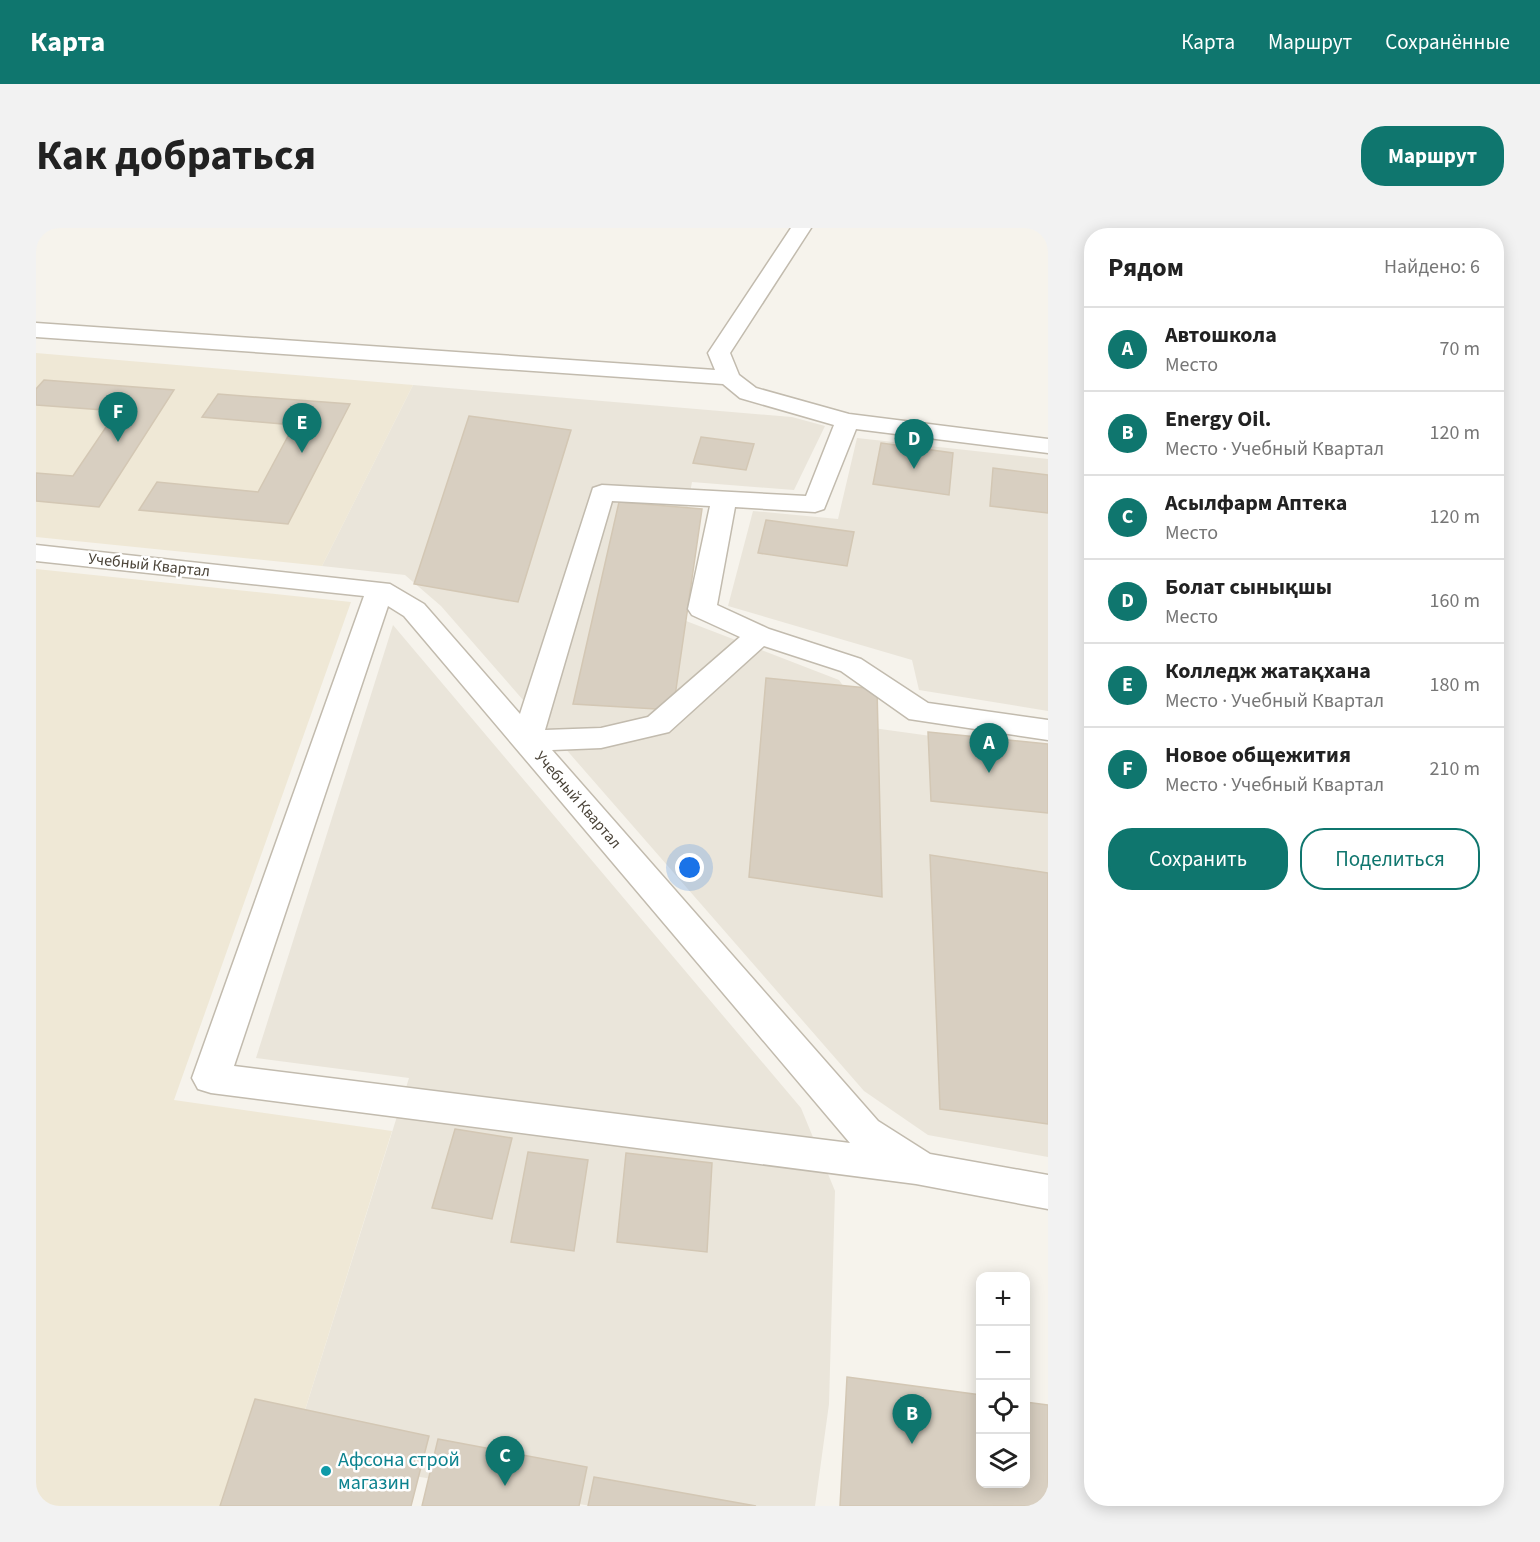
<!DOCTYPE html>
<html lang="ru">
<meta charset="utf-8">
<style>
body{margin:0;font-family:"Source Sans 3",sans-serif;background:#f2f2f2;color:#222}
.controls{position:absolute;right:18px;bottom:18px;display:grid;overflow:hidden;border-radius:12px;box-shadow:0 3px 15px #0003}
.controls button{width:54px;height:54px;display:grid;place-items:center;padding:0;border:0;border-bottom:2px solid #e0e0e0;background:#fff;color:#222;font:30px sans-serif}
.you{position:absolute;left:654px;top:640px;width:21px;height:21px;margin:-15px;border:4px solid #fff;border-radius:50%;background:#1a73e8;box-shadow:0 0 0 9px #1a73e833}
.badge{display:grid;place-items:center;width:39px;height:39px;border-radius:50%;background:#0f766e;color:#fff;font-size:20px;font-weight:700}
.pin{position:absolute;translate:-50% -50px;filter:drop-shadow(0 2px 3px #0008)}
.pin::after{content:'';position:absolute;top:32px;width:21px;height:18px;background:inherit;clip-path:polygon(0 0,100% 0,50% 100%)}
.list{margin:0;padding:0;list-style:none}
h2{display:flex;justify-content:space-between;align-items:center;height:78px;margin:0;padding:0 24px;font-size:26px}
h2 small{font-size:20px;font-weight:400;color:#767676}
.list li{display:grid;grid-template-columns:39px 1fr auto;gap:18px;align-items:center;box-sizing:border-box;height:84px;padding:0 24px;border-top:2px solid #e0e0e0}
.list b{display:block;font-size:22px;white-space:nowrap}
.list p{margin:0;font-size:20px;white-space:nowrap;color:#767676}
.list em{font-size:20px;font-style:normal;color:#767676}
.actions{display:flex;gap:12px;padding:18px 24px}
.actions a{flex:1;padding:14px 0;border:2px solid #0f766e;border-radius:24px;text-align:center;font-size:21px;color:#0f766e}
.actions .main{background:#0f766e;color:#fff}
.icon{flex:none;width:33px;height:33px;fill:none;stroke:currentColor;stroke-width:2;stroke-linecap:round;stroke-linejoin:round}
.map{position:relative;flex:none;width:1012px;height:1278px;overflow:hidden;border-radius:24px}
header{display:flex;align-items:center;gap:36px;box-sizing:border-box;height:84px;padding:0 30px;background:#0f766e;color:#fff}
header strong{font-size:28px}
nav{display:flex;gap:33px;margin-inline-start:auto;font-size:21px}
.intro{display:flex;align-items:center;justify-content:space-between;box-sizing:border-box;height:144px;padding:0 36px}
h1{margin:0;font-size:42px}
.button{padding:15px 27px;border-radius:24px;background:#0f766e;color:#fff;font-size:21px;font-weight:700}
main{display:flex;gap:36px;padding:0 36px}
aside{flex:1;background:#fff;border-radius:24px;box-shadow:0 3px 15px #0003}
.map>svg:first-child{display:block}
.residential{fill:#eae5da}
.education{fill:#efe8d6}
.building{fill:#d8cfc1;stroke:#d3c7b4;stroke-width:1.5}
.lines{fill:none;stroke-linecap:round;stroke-linejoin:round}
.minor-casing{stroke:#c2bbae;stroke-width:3}
.minor{fill:#fff;fill-rule:evenodd}
.culture-dot{fill:#0f9aa8;stroke:#fff;stroke-width:2}
.labels{text-anchor:middle;dominant-baseline:central;stroke-width:5;stroke-linejoin:round;paint-order:stroke}
.street-label{font-size:16px;fill:#4b4439;stroke:#fff}
.near-culture-label{font-size:20px;fill:#0d838f;stroke:#fff;text-anchor:start}
</style>
<header>
<strong>Карта</strong>
<nav><a>Карта</a><a>Маршрут</a><a>Сохранённые</a></nav>
</header>
<div class="intro"><h1>Как добраться</h1><a class="button">Маршрут</a></div>
<main>
<div class="map">
<svg width="1012" height="1278" viewBox="0 0 1012 1278">
<rect width="100%" height="100%" fill="#f6f3ec"/>
<path class="residential" d="M377 157 756 189 789 198 758 262 656 254 632 386 803 452 837 500 1012 524V929L892 907 828 863 405 378 369 347 286 338Z
M821 210 1012 231V483L883 462 876 432 692 378 717 283 802 291Z
M357 397 765 880 799 963 793 1176 779 1278H555L255 1227 373 850 220 830Z"/>
<path class="education" d="M0 125 377 157 286 338 0 309Z
M0 341 315 374 138 872 356 903 255 1227 245 1278H0Z"/>
<path class="building" d="M8 152 138 162 63 279 0 273V245L37 248 81 183 0 177V161Z
M182 166 314 176 252 296 103 282 121 254 222 264 258 197 166 189Z
M433 188 535 202 482 374 378 356Z
M665 209 718 216 710 242 657 235Z
M845 215 917 225 913 267 837 256Z
M957 240 1012 247V285L954 278Z
M583 274 666 281 637 482 537 476Z
M730 292 818 304 811 338 722 325Z
M730 450 841 461 846 669 713 649Z
M892 504 1012 516V585L895 573Z
M894 627 1012 645V896L904 881Z
M419 901 476 910 456 991 396 980Z
M492 924 552 932 538 1023 475 1014Z
M590 925 676 935 671 1024 581 1014Z
M811 1149 945 1167V1256H990V1174L1012 1177V1278H804Z
M219 1171 393 1208 375 1278H184Z
M402 1211 551 1239 543 1278H386Z
M558 1249 720 1278H552Z"/>
<g class="lines">
<g class="minor-casing">
<path id="minor" d="M755 0H775L694 125 703 147 720 160 813 186 1012 211V225L820 201 788 281 779 284 699 279 681 377 733 401 825 431 892 475 1012 492V512L873 491 805 443 728 418 633 504 565 520 516 522 842 893 894 926 1012 947V981L880 956 175 865 162 861 156 850 328 368 0 333V317L354 356 388 376 484 486 557 260 566 257 770 268 798 197 704 170 687 156 0 109V95L679 142 672 125ZM576 273 674 278 652 381 656 387 704 409 612 489 565 500 509 502ZM352 378 368 388 814 915 198 838Z"/>
</g>
<use href="#minor" class="minor"/>
</g>
<circle class="culture-dot" cx="290" cy="1243" r="6"/>
<g class="labels">
<g class="street-label">
<text transform="translate(113 337) rotate(6)">Учебный Квартал</text>
<text transform="translate(542 572) rotate(49)">Учебный Квартал</text>
</g>
<g class="near-culture-label">
<text x="302" y="1232">Афсона строй<tspan x="302" dy="23">магазин</tspan></text>
</g>
</g>
</svg>
<div class="controls">
<button>+</button>
<button>−</button>
<button><svg class="icon" aria-label="locate" viewBox="0 0 24 24"><circle cx="12" cy="12" r="6"/><path d="M12 2v4M12 18v4M2 12h4M18 12h4"/></svg></button>
<button><svg class="icon" aria-label="layers" viewBox="0 0 24 24"><path d="M12 4l9 5-9 5-9-5zM3 14l9 5 9-5"/></svg></button>
</div>
<div class="you"></div>
<div class="pin badge" style="left:953px;top:545px">A</div>
<div class="pin badge" style="left:876px;top:1216px">B</div>
<div class="pin badge" style="left:469px;top:1258px">C</div>
<div class="pin badge" style="left:878px;top:241px">D</div>
<div class="pin badge" style="left:266px;top:225px">E</div>
<div class="pin badge" style="left:82px;top:214px">F</div>
</div>
<aside>
<h2>Рядом<small>Найдено: 6</small></h2>
<ul class="list">
<li><span class="badge">A</span><div><b>Автошкола</b><p>Место</p></div><em>70 m</em></li>
<li><span class="badge">B</span><div><b>Energy Oil.</b><p>Место · Учебный Квартал</p></div><em>120 m</em></li>
<li><span class="badge">C</span><div><b>Асылфарм Аптека</b><p>Место</p></div><em>120 m</em></li>
<li><span class="badge">D</span><div><b>Болат сынықшы</b><p>Место</p></div><em>160 m</em></li>
<li><span class="badge">E</span><div><b>Колледж жатақхана</b><p>Место · Учебный Квартал</p></div><em>180 m</em></li>
<li><span class="badge">F</span><div><b>Новое общежития</b><p>Место · Учебный Квартал</p></div><em>210 m</em></li>
</ul>
<div class="actions"><a class="main">Сохранить</a><a>Поделиться</a></div>
</aside>
</main>
